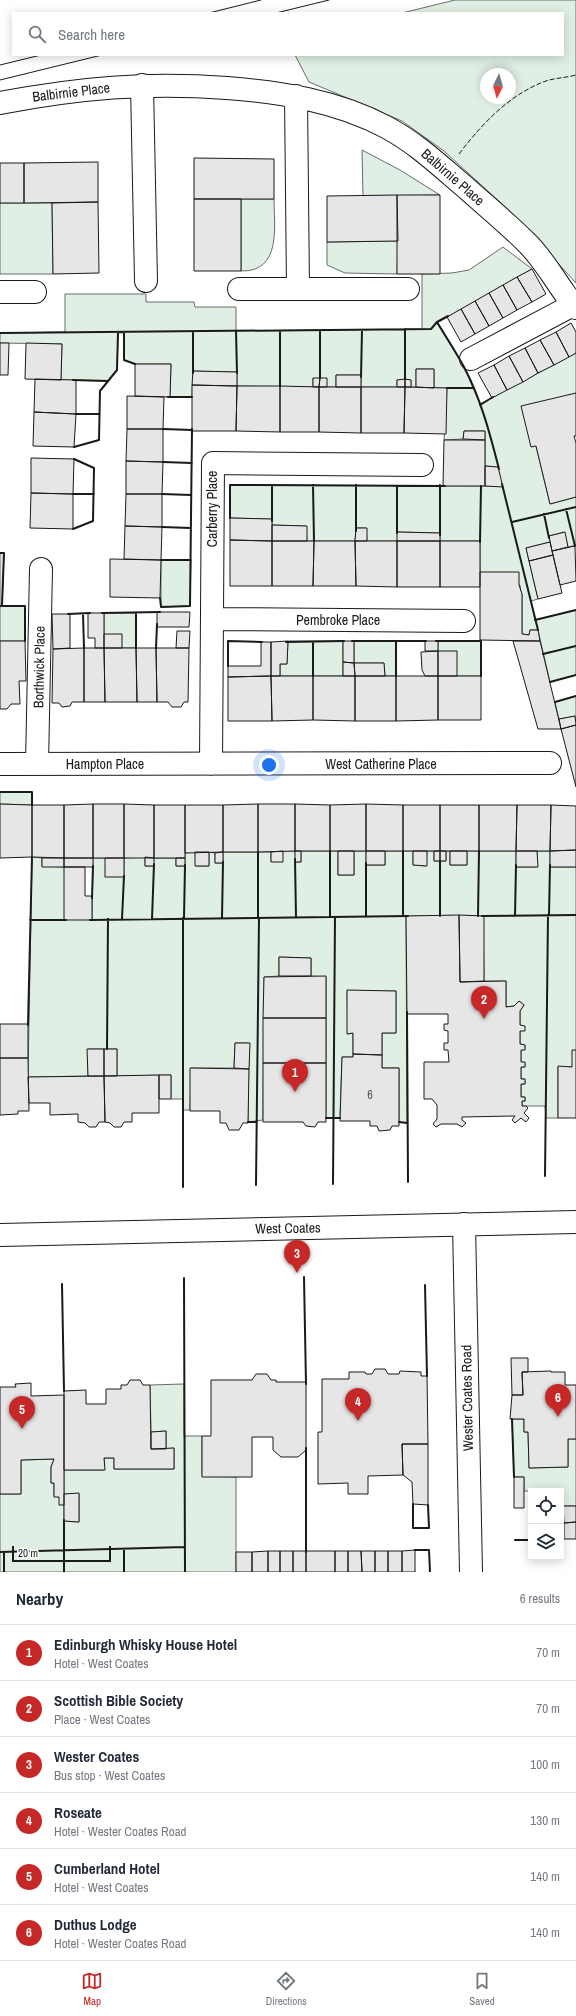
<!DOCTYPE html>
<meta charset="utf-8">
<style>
body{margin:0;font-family:"Archivo Narrow",sans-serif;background:#f2f2f3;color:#1f2937}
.controls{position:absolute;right:12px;bottom:12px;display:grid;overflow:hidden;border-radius:0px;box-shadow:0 2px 10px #0003}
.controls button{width:36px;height:36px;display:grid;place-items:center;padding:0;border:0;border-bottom:1px solid #e0e1e3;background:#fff;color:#1f2937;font:20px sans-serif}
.compass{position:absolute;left:480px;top:68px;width:36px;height:36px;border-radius:50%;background:#fff;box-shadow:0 2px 10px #0003;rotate:185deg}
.scale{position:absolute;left:12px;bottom:10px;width:99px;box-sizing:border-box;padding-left:4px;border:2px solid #1a1a1a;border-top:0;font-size:11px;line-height:14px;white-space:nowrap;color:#1a1a1a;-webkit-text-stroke:3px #fff;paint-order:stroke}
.you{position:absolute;left:269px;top:765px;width:14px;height:14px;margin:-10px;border:3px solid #fff;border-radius:50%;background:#1a73e8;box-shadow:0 0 0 6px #1a73e833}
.badge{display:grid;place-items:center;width:26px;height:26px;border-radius:50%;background:#c62828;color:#fff;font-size:13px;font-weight:700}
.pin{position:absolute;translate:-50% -33px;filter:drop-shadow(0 1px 2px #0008)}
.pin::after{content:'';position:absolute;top:21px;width:14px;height:12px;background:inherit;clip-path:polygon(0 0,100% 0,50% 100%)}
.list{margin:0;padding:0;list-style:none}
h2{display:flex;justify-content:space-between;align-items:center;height:52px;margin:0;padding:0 16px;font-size:17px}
h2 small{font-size:13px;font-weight:400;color:#747a83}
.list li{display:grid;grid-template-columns:26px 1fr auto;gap:12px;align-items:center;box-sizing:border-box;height:56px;padding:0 16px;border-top:1px solid #e0e1e3}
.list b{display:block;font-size:15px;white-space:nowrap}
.list p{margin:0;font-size:13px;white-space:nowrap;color:#747a83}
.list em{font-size:13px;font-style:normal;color:#747a83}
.icon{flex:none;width:22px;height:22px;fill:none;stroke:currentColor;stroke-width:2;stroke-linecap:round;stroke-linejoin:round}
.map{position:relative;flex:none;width:576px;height:1572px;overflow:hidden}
.search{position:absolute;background:#fff;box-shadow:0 2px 10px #0003;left:12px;right:12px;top:12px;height:44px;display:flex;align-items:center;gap:10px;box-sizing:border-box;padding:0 14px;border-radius:0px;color:#747a83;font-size:15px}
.sheet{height:388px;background:#fff}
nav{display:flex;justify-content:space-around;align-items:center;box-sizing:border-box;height:56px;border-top:1px solid #e0e1e3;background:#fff;font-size:11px;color:#747a83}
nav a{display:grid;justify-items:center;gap:2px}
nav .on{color:#c62828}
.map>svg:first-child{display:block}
.green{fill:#e0efe3;stroke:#6a6a6a;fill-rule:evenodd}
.building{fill:#e6e6e6;stroke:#1a1a1a}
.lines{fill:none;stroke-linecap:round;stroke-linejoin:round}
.minor-casing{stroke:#1a1a1a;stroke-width:24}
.major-casing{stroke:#1a1a1a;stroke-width:24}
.minor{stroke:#fff;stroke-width:22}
.major{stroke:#fff;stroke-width:22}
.tram{stroke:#1a1a1a;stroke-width:1}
.fence{stroke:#1a1a1a;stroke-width:1;stroke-dasharray:5 2;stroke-linecap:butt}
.wall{stroke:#1a1a1a;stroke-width:2}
.labels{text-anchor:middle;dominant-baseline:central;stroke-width:3;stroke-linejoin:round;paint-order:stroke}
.number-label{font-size:12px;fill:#4d4d4d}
.street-label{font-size:14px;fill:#1a1a1a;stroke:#fff}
</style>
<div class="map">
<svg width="576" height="1572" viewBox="0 0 576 1572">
<rect width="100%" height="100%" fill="#fff"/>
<path class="green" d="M455 0H576V283L513 214 444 151 402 121 309 82 295 55H563V13H402ZM486 74H510V98H486Z
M362 150 400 170 440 195 363 196Z
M241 199H274C274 226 282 272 241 271Z
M0 203H52L53 274H0Z
M398 241 397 274 345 273 327 265V242Z
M503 247 532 269 437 323 464 367 480 404 576 353V393L536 446 550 504 576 497V545L568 547 564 532 549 536 550 542 526 548 538 599 531 601 535 620 576 610V675L550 682 538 630H530L529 635 522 634V594L521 593 520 585 480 572V541H440V533L398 532 397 541H367L366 528H356L355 541H307L306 526 272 525V519L230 518V485L502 486 498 467 485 466V431H464L463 439 444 440 447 388H434V369H416V387H411V380H397V387H361V375H336V387H327L313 378V387L237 386V372L193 371 192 397H170L171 364H135L124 360V333H118L117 370 108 381 61 380 62 344 0 343V333L65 332V294H146V302H194L195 307H236V331L422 329V274L452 273 469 270Z
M0 553H4L2 606H25V641H0Z
M161 560H191L190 606 161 607Z
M104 613H136V648H122L104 634Z
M288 641H343V676H280V664H287Z
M354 641H396V676H385L384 663H354Z
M438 641H481V676H457L438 651Z
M576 696V720L575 716 559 719 555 702Z
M0 792H32V805L0 804Z
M283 851H295L296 862H301V851H338V875H354V851H366V865H385V851H413V865L426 866 427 851H434V861H446V851H450V865H467V851H516V867H537V851H550V867H576V1050L572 1067H558V1118H546L545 1106H522V1101H525V1097H521V1084H525V1079H521V1067H525V1063L521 1062V1050L525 1049V1045L520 1044V1011L524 1005 519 1001 514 1006 506 1007V981H484L483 916H406L407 1123 399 1122V1068H382V1033H396V991H347L348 1034 353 1033V1057H342L340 1118H326V977L311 976V958L279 957V976L264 977 263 1120 248 1122 249 1043H235L234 1068H191L190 1110H183V1099H171V1075L117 1076V1049H88V1076L28 1077 32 857 42 858V866L64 867 92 919 93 858H105L124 876V858L145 857V866H153L154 858H176V866H185V853L195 852 196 866H209V852L215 853V863H223V852H271V862Z
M184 1384V1436H202V1476L236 1477V1572H0V1494H21V1460L54 1459 51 1467V1483H54V1496L59 1497 64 1505V1521L79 1522V1494H64V1470H104V1458H114V1469H174V1448L166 1449V1431L151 1432 150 1385Z
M512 1419H524V1432H528L529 1468 568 1467V1439H576V1506H563V1491H524V1477H514Z"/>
<path class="building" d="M194 158 274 159V199H194Z
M98 162V202L24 203V163Z
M0 163H24V203H0Z
M397 195H440V274H397Z
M397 195 398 241 327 242V196Z
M194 199H241V271H194Z
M98 202 99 273 53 274 52 203Z
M532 269 546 294 532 302 517 277Z
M517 277 532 302 517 310 503 285Z
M503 285 517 310 503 318 489 293Z
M489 293 503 318 489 326 475 301Z
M475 301 489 326 475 334 461 309Z
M461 309 475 334 461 342 447 317Z
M571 323 576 332V353L569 357 556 332Z
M556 332 569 357 554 365 540 340Z
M540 340 554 365 538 373 525 348Z
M0 343H9L8 375H0Z
M26 343 62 344 61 380 25 379Z
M525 348 538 373 523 382 509 356Z
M509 356 523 382 507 390 494 365Z
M135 364H171L170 397 135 396Z
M494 365 507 390 492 398 478 373Z
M416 369H434V388L416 387Z
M193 371 237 372V386L192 385Z
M336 375H361V387H336Z
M313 378H320L319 387H313Z
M320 378H327V387H319Z
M35 379 76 380V414L34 412Z
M405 379V387H397V380Z
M405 379 411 380V387H405Z
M192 385 237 386 236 431H192Z
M237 386H280V432L236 431Z
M280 386 319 387V432H280Z
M319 387H361V433L319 432Z
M361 387H405L404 433H361Z
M405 387 447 388 446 434 404 433Z
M576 393V436H574L576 443V497L550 504 536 446 531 447 521 406Z
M127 396 164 397 163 429H127Z
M34 412 76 414 74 447 33 446Z
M127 429H163V462L126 461Z
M464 431H485V440L463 439Z
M444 440H485V486H443Z
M31 458 74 459 73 494 31 493Z
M126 461 163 462 162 494H126Z
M485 466 498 467 503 487 485 486Z
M31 493 73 494V529L30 528Z
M126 494H162V527L125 526Z
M230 518 272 519V541L230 540Z
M272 525 307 526V541H272Z
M125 526 162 527 161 560 124 559Z
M356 528H367V541H355Z
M397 532 440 533V541H397Z
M565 532 568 547 552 551 549 536Z
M230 540 272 541V586H230Z
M272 541H314L313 586H272Z
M314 541H355L356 586H313Z
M355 541H397V587L356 586Z
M397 541H440V587H397Z
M440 541H480V587H440Z
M550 542 553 555 529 561 526 548Z
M575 546 576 581 560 585 552 551Z
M553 555 562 593 538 599 529 561Z
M110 559 161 560 160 598 110 597Z
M480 572H519V585L522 594V634L529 635 530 630H538L540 641 480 640Z
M157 612H190L189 627H157Z
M88 613H104V648H95V638H88Z
M52 614H70V648L53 649Z
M177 631H190L189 648H176Z
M104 634H122V648H104Z
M0 641H25L26 681H19L20 704H11L7 709H0Z
M288 641 287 664H280V676H271V642Z
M343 641H354V663L343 662Z
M425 641H438V651H425Z
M513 641H540L561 729H538Z
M261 642H271V676L228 677V666H261Z
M84 648V702H72L70 706 62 707 59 703H52L53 649Z
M84 648H104L105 702H84Z
M104 648H136L137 702H105Z
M136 648H156L157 702H137Z
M156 648H189L188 702H184L181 707H172L168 702H157Z
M438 651V676H425L422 670 421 652Z
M438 651H457V676H438Z
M343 662 354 663 355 676H343Z
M354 663H384L385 676H355Z
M271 676H313V720L272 721Z
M271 676 272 721H228V677Z
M313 676H355V721L313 720Z
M355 676H396V721H355Z
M396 676H438V720L396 721Z
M438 676H481V720H438Z
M575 716 576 725 561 729 559 719Z
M576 725V787L561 729Z
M0 804 32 805V857L0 858Z
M93 804H124V858H93Z
M93 804V858H64V805Z
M124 804 154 805V858H124Z
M258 804V852H223V805Z
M258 804H295V851L258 852Z
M295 804 330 805V851H295Z
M366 804 403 805V851H366Z
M366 804V851H330V805Z
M32 805H64V858L32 857Z
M154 805H185V858H154Z
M185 805H223V852L185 853Z
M403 805H440V851H403Z
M440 805H479V851H440Z
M479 805H517L516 851H479Z
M517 805H551L550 851H516Z
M551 805 576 806V850L550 851Z
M576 850V867H550V851Z
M283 851V862H271V852Z
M295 851H301V862H295Z
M338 851H354V875H338Z
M366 851H385V865H366Z
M413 851H427V866L413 865Z
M434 851H440V861H434Z
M440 851H446V861H440Z
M450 851H467V865H450Z
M516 851H537L538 867H516Z
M195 852H209V866H195Z
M223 852V863H215V853Z
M145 857 154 858V866H145Z
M42 858H64V867H42Z
M64 858H93V867H64Z
M105 858H124V877H105Z
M176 858H185V866H176Z
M64 867H85V896H92V920H64Z
M459 915 460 982 506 981V1007L514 1006 519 1001 524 1005 520 1011V1025L525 1026V1031H520V1044L525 1045V1050H521V1062H525V1067H521V1079H525V1084H521V1097H525V1101H522V1106H526L528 1108 524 1113 529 1118 526 1122 521 1118 515 1123 512 1120 515 1116 462 1117V1120L466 1123 462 1127 457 1124H441L436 1127 433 1124 437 1119V1105L432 1099H424V1062H449L448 1050H444V1043H448V1031L444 1030V1024H448V1014H407L406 916Z
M459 915 484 916V981L460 982Z
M279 957 311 958V976H279Z
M326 976V1018H263L264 977Z
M347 990 396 991V1033H382V1055L353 1054V1033L347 1034Z
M263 1018H326V1063H263Z
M0 1024H28V1058H0Z
M235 1043H250L249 1069 234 1068Z
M87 1049H104V1076H88Z
M104 1049H117V1076H104Z
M572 1050H576V1118H558V1066L572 1067Z
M353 1054 382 1055V1068H399V1126H392L390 1130 379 1131 377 1126H370V1121H340L342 1057H353Z
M0 1058H28L29 1111H18V1114L0 1115Z
M263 1063H326V1122H318L315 1127 306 1126 303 1122H263Z
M190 1068 249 1069 248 1123H243L239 1130H229L226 1123H220V1111H190Z
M159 1075V1113H132V1122H124L121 1127H114L110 1123 105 1122 104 1076Z
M159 1075H171V1099H159Z
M104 1076 105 1122H99L96 1127H89L85 1123 78 1122V1114L50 1115V1103H29L28 1077Z
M511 1358H528V1372H522L523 1395H512Z
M375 1369H385L388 1374H399L400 1371 421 1372V1376H427L428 1444H402L403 1475 368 1476V1494H348V1483L318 1484V1432H322V1379H349V1372H365L366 1374H372Z
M551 1371V1372H565V1385H576V1439H568V1467L529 1468 528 1432H524V1419H510L512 1395H523L522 1372Z
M256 1374H267L271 1380H276V1382H306V1450L298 1457H281L273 1450V1437H252V1477H202V1436H211V1380H252Z
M130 1380H140L143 1385H150L151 1449 174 1448V1469H114V1458H104L105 1470H64V1391L86 1390V1404H106V1389H121V1385H127Z
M31 1383V1396L64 1395V1505H59V1497H54V1483H51V1467L54 1459 21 1460V1494H0V1387H16L15 1384Z
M166 1431V1449H151V1432Z
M402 1444H428V1505L413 1504 412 1482 403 1475Z
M514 1477H524V1508H514Z
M79 1493V1522L64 1521V1494Z
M563 1506H576V1522L564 1523Z
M576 1522V1539H564V1523Z
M415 1550V1572H402V1551Z
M268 1551H280V1572H268Z
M268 1551V1572H252V1552Z
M280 1551H293V1572H280Z
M293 1551H306V1572H293Z
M306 1551H335V1572H306Z
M335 1551H348V1572H335Z
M348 1551H361L362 1572H348Z
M361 1551H375V1572H362Z
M375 1551H388V1572H375Z
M388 1551H402V1572H388Z
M236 1552H252V1572H236Z"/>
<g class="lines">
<g class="minor-casing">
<path id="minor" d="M142 85 146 281
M296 96 298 289
M0 103C79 88 146 82 227 88 281 92 337 101 386 127 416 143 439 165 465 187 485 205 507 223 526 242 546 261 558 287 576 308
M239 289H408
M0 292H35
M471 359 573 305
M212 619 464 621
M0 764 550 763
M37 764 41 569
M211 764 213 463 422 465
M464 1224 471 1572"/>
</g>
<g class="major-casing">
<path id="major" d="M0 1235 576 1222"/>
</g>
<use href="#minor" class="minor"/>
<use href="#major" class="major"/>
<path class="tram" d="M209 13 261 0
M276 13 329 0
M0 65 41 55
M0 80 102 55"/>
<path class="fence" d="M459 154C481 125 508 96 543 82 553 78 565 78 576 75"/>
<path class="wall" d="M437 322C446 337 456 352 464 367 481 399 490 434 499 469
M236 331 237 373
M280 331V386
M0 333 431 329 437 322 448 316
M124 333V360L135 364
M193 373V332
M361 377 362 330
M320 378V330
M405 379V329
M73 380 108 381
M447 388H474
M168 397H192
M480 405 493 397
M76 414H99
M163 429 192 430
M74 447 99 440 100 391 117 370 118 333
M163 462 192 463
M502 484 538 630
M313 485 314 541
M73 494H94
M162 494 191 495
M566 509 575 546
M544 514 549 538
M230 518V485L445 486
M272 521V485
M512 522 576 507
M162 527 191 528
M73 529 93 521 94 468 74 459
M356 531V485
M397 533V486
M440 535V485
M480 542 481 486
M0 553H4L2 606
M161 560H191
M160 598 161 607 190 606 192 429
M0 606H25V641
M102 613 160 612
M136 613V648
M68 614 90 613
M83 614 84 648
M535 620 576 610
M352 641H426
M396 641V676
M436 641H481V676
M286 642 344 641
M313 642V676
M156 648 157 624
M543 654 576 646
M228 666V641L262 642
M550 682 576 675
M555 702 576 696
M0 792H32V805
M330 851V917
M295 859 296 917
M440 861V916
M366 863V917
M92 898 93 866
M549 915 550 865
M403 916V851
M478 916 479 851
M482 916 576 915
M515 916 516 865
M258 917V852
M183 918V1187
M184 918 185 865
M222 918 223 862
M122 919 124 876
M152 919 154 864
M30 920H66
M90 920 408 916
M407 1012 408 1182
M28 1025 32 857
M107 1049 108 919
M326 1118H340
M248 1122H257
M399 1122 407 1123
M545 1176 548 915
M333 1184 335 917
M256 1185 259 918
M304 1277 306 1384
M184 1278 185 1572
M62 1284 64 1391
M425 1285 427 1376
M512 1419 514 1477
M413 1504V1528H429L428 1505
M515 1540H531
M124 1549V1572
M415 1550H429L430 1572
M0 1552 185 1547
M306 1552V1448
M4 1572V1552
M64 1572V1520"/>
</g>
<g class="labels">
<g class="number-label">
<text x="370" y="1095">6</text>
</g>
<g class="street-label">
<text transform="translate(71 92) rotate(-7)">Balbirnie Place</text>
<text transform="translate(453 177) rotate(41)">Balbirnie Place</text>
<text transform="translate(212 509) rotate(-90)">Carberry Place</text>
<text x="338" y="620">Pembroke Place</text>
<text transform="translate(39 667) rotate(-89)">Borthwick Place</text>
<text x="105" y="764">Hampton Place</text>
<text x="381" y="764">West Catherine Place</text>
<text transform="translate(288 1228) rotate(-1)">West Coates</text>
<text transform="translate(467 1398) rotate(-91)">Wester Coates Road</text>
</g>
</g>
</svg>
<div class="controls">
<button><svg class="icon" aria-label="locate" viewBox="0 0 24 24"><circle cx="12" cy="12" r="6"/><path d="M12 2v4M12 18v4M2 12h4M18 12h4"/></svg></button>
<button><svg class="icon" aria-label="layers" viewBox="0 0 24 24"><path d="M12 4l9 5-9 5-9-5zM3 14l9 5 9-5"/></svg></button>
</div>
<svg class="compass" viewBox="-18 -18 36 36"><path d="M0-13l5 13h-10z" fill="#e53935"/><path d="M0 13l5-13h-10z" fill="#747a83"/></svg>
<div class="scale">20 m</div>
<div class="you"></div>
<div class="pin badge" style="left:295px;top:1092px">1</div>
<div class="pin badge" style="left:484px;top:1019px">2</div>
<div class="pin badge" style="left:297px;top:1273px">3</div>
<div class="pin badge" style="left:358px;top:1421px">4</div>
<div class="pin badge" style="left:22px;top:1429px">5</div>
<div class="pin badge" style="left:558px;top:1417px">6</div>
<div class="search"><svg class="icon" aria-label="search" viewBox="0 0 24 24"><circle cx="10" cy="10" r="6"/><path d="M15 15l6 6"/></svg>Search here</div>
</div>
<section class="sheet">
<h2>Nearby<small>6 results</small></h2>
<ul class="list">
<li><span class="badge">1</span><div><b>Edinburgh Whisky House Hotel</b><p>Hotel · West Coates</p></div><em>70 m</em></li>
<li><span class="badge">2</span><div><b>Scottish Bible Society</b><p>Place · West Coates</p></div><em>70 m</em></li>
<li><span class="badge">3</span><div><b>Wester Coates</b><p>Bus stop · West Coates</p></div><em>100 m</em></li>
<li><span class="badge">4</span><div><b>Roseate</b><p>Hotel · Wester Coates Road</p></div><em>130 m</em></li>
<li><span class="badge">5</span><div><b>Cumberland Hotel</b><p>Hotel · West Coates</p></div><em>140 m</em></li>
<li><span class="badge">6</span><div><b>Duthus Lodge</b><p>Hotel · Wester Coates Road</p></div><em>140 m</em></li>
</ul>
</section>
<nav>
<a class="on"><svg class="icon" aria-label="map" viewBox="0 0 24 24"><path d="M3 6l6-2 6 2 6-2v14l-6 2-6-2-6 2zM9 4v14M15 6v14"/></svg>Map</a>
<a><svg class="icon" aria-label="directions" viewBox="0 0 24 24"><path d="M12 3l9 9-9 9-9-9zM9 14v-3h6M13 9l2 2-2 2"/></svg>Directions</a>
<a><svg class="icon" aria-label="saved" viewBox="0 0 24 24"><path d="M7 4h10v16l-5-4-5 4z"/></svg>Saved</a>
</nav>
